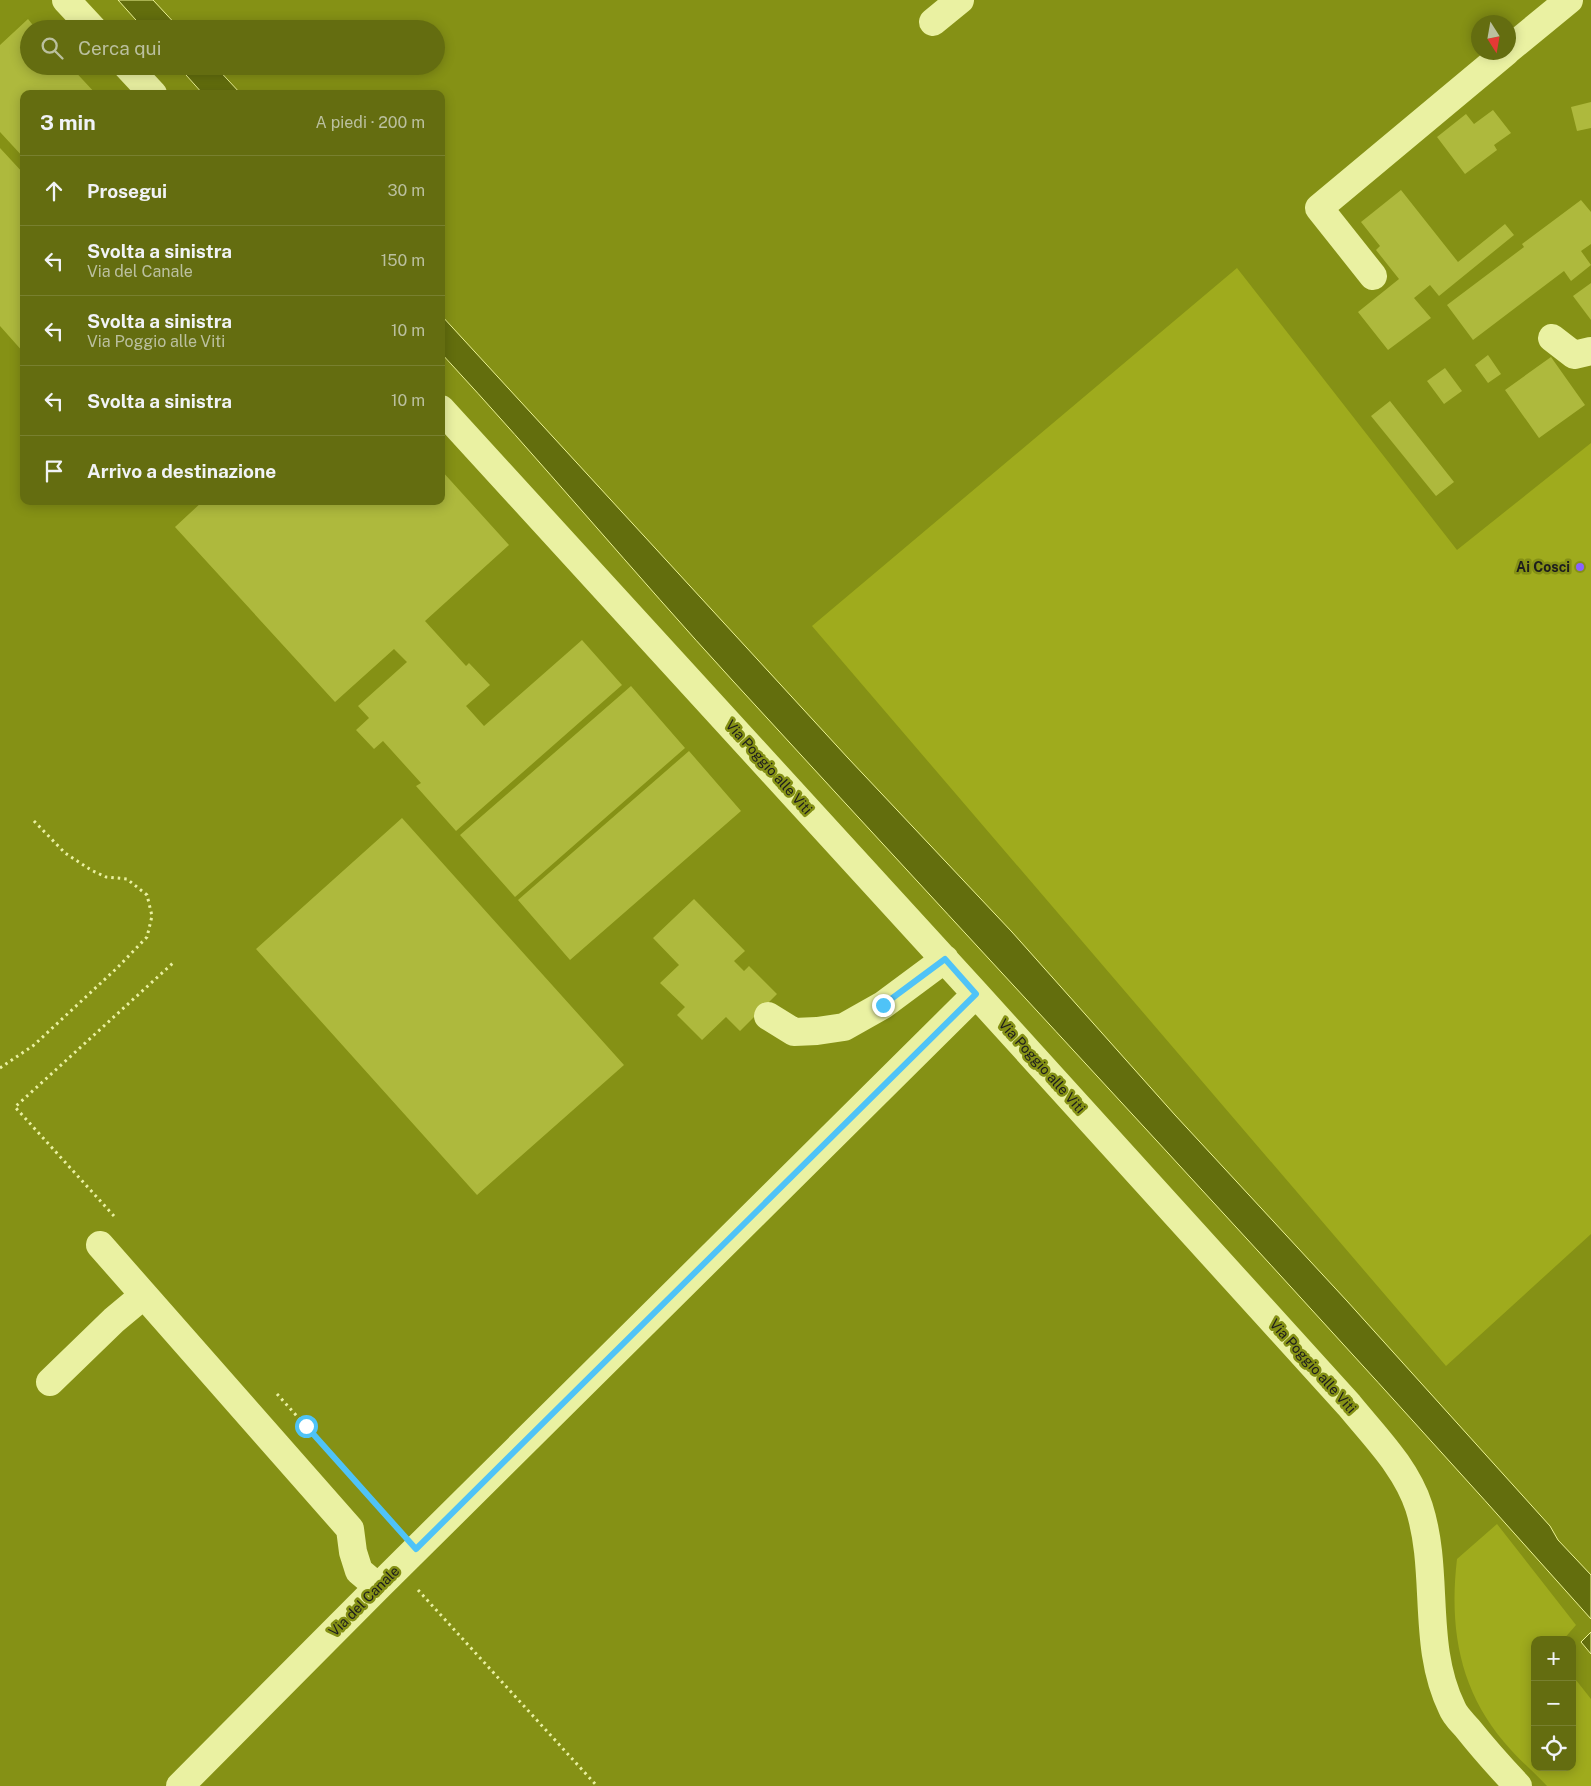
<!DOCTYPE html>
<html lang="it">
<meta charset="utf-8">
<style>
body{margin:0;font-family:"Public Sans",sans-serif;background:#6a7219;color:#f1f3f6}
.controls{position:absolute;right:15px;bottom:15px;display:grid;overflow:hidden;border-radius:10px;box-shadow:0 2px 12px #0003}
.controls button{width:45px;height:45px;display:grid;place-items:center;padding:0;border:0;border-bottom:1px solid #788030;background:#646d10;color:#f1f3f6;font:25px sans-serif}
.compass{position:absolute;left:1471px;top:15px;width:45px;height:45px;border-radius:50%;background:#646d10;box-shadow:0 2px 12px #0003;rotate:169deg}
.stop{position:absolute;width:15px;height:15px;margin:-11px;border:4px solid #4fc3f7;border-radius:50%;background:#fff}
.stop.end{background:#4fc3f7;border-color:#fff;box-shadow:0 1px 5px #0008}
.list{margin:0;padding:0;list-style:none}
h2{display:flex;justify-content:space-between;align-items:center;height:65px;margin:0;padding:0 20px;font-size:21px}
h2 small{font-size:16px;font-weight:400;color:#bbc09f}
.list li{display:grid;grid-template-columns:32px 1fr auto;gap:15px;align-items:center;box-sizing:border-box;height:70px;padding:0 20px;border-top:1px solid #788030}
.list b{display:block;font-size:19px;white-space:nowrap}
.list p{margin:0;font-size:16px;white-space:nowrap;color:#bbc09f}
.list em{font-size:16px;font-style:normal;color:#bbc09f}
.icon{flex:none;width:28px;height:28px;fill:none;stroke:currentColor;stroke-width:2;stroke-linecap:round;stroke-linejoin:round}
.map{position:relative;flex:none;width:1591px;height:1786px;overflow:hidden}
.search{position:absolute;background:#646d10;box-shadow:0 2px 12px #0003;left:20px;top:20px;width:425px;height:55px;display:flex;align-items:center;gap:12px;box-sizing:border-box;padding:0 18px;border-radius:28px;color:#bbc09f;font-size:19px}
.panel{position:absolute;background:#646d10;box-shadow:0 2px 12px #0003;left:20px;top:90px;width:425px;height:415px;border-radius:10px}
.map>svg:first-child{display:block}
.green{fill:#9fab1d}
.water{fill:#636e0d;stroke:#edf494}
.building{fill:#aeb93d}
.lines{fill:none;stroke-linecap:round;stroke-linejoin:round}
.path{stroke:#eaf1a2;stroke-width:3;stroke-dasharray:2.5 4;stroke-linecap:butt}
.minor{stroke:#eaf1a2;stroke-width:28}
.route{stroke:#4fc3f7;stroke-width:6}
.poi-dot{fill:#8962ff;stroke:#859115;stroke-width:2}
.labels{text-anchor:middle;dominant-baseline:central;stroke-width:5;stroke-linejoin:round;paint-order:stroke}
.poi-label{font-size:14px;font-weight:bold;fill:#1d1d1d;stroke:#859115;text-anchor:end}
.street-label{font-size:14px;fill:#1d1d1d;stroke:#859115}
</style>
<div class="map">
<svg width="1591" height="1786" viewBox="0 0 1591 1786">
<rect width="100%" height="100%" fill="#859115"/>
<path class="green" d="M1237 268 1457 550 1591 443V1234L1446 1366 812 626Z
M1497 1524 1576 1625 1563 1640H1535V1767H1572V1675L1591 1699V1786H1547C1533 1771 1517 1758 1504 1742 1459 1689 1449 1627 1457 1559Z"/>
<path class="water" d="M118 0H153L180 29H144Z
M178 66H215L241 94H203Z
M441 315 848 758 1012 932 1175 1115 1347 1301 1550 1526 1558 1540 1591 1575V1619C1309 1302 1019 993 733 681 634 573 541 461 441 353Z
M1591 1632V1654L1581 1642Z"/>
<path class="building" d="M28 19 36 29H29V66H70L96 94H24V158L0 132V45Z
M1591 102V128L1577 131 1571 107Z
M1493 110 1511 133 1494 145 1497 150 1465 174 1437 137 1466 114 1474 124Z
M0 148 24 174V353L0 326Z
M1401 190 1458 262 1505 224 1514 235 1439 296 1430 285 1414 298 1431 318 1388 350 1358 312 1399 279 1376 250 1380 246 1361 222Z
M1581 200 1591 212V244L1581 251 1591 265 1571 281 1564 271 1473 340 1447 305 1524 247 1522 244Z
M1591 283V320L1573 296Z
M1488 355 1501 374 1488 383 1475 365Z
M1551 357 1585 405 1539 438 1505 390Z
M1445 368 1462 391 1444 404 1427 381Z
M1390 401 1454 482 1436 496 1371 416Z
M441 470 509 545 425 621 466 666 469 663 490 685 466 706 484 726 582 640 622 685 456 831 416 786 421 783 383 741 374 749 356 730 369 718 358 706 407 662 394 649 335 702 175 527 203 501H441Z
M631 686 685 748 515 897 460 835Z
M689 751 741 811 570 960 518 900Z
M402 818 624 1065 477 1195 256 949Z
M694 899 745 951 734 961 744 971 749 966 777 994 740 1031 726 1017 702 1040 677 1015 685 1007 660 983 679 965 653 938Z"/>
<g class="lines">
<path class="path" d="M0 1068 34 1045 117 968 147 937 152 916 147 895 127 879 106 877 91 870 65 853 32 819
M114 1216 15 1107 173 963
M277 1394 395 1525
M418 1590 597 1786"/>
<path class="minor" d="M66 0 93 29
M933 22 960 0
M1508 50 1569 0
M127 66 153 94
M1373 276 1319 208 1506 52
M1552 338 1574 355 1591 351
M441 409 976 994 1349 1405C1375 1437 1406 1467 1419 1507 1440 1573 1421 1645 1452 1708 1455 1716 1463 1723 1468 1729 1484 1749 1501 1768 1518 1786
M768 1016 794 1032 817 1031 844 1027 883 1005 945 959
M100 1245 350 1529 353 1552 359 1571 378 1587
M50 1382 114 1320 144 1295
M180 1786 378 1587 976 994"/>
</g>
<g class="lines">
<path class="route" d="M306 1426 416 1549 976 994 945 959 883 1005"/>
</g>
<circle class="poi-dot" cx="1580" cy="567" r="5"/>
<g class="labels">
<g class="poi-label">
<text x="1570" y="567">Ai Cosci</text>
</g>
<g class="street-label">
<text transform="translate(769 767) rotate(48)">Via Poggio alle Viti</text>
<text transform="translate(1042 1066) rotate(48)">Via Poggio alle Viti</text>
<text transform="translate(1313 1366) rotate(48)">Via Poggio alle Viti</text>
<text transform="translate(364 1601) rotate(-45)">Via del Canale</text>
</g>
</g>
</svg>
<div class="controls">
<button>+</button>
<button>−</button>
<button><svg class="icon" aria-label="locate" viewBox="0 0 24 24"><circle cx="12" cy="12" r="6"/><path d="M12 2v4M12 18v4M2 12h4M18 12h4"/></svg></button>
</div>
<svg class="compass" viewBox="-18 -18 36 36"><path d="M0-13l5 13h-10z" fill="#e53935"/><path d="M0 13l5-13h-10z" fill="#bbc09f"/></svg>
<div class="stop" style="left:306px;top:1426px"></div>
<div class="stop end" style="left:883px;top:1005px"></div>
<div class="search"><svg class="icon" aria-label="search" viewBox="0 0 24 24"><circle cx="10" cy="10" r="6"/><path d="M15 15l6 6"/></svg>Cerca qui</div>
<section class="panel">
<h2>3 min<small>A piedi · 200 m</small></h2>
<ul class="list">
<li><svg class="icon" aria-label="ahead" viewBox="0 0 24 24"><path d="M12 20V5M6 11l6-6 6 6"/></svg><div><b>Prosegui</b></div><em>30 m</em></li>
<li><svg class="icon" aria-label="left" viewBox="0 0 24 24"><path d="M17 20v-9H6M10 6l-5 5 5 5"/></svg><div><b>Svolta a sinistra</b><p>Via del Canale</p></div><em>150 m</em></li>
<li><svg class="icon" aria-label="left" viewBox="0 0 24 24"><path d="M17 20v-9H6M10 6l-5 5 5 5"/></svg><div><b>Svolta a sinistra</b><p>Via Poggio alle Viti</p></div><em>10 m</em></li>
<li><svg class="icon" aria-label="left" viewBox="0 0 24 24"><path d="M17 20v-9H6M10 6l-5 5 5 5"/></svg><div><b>Svolta a sinistra</b></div><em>10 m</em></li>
<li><svg class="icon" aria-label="arrive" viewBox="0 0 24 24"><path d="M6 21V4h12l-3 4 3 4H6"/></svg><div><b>Arrivo a destinazione</b></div></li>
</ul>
</section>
</div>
